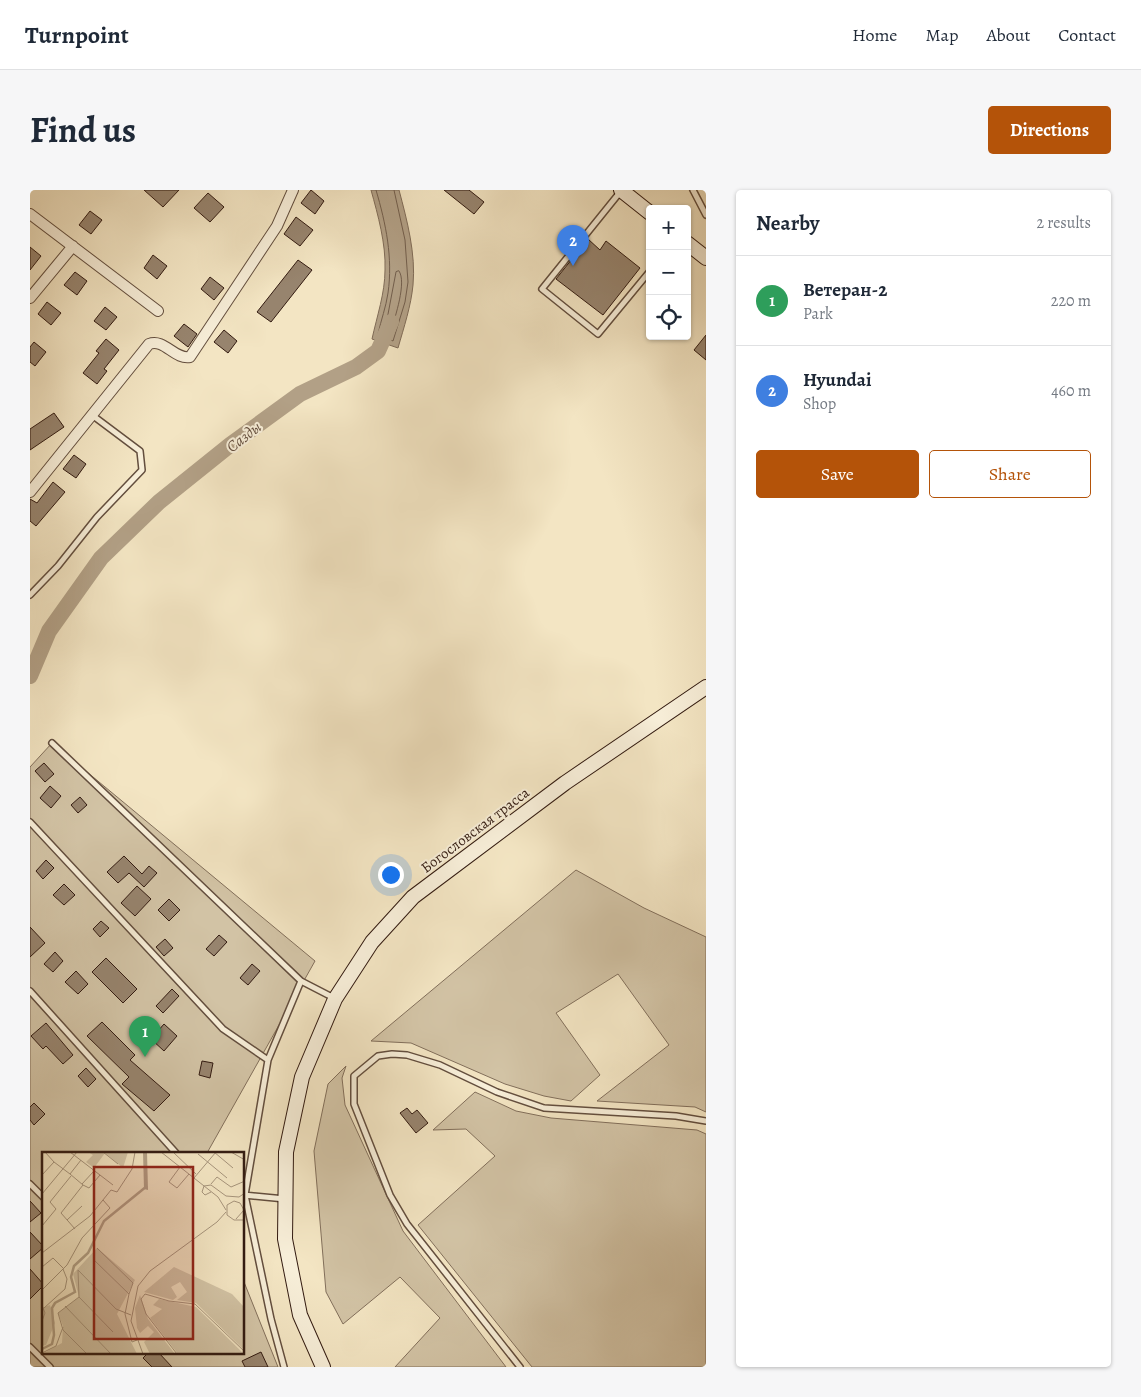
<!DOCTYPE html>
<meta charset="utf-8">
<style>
body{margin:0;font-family:Alegreya,serif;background:#f6f6f7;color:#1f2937}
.controls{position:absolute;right:15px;top:15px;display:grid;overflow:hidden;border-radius:5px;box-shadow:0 1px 4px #0004}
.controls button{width:45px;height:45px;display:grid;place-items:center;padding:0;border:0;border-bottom:1px solid #e0e1e3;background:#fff;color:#1f2937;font:25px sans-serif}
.you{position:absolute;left:360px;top:684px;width:18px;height:18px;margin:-12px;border:4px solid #fff;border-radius:50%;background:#1a73e8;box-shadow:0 0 0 8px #1a73e833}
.badge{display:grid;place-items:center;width:32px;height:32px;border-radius:50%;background:#b45309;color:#fff;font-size:16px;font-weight:700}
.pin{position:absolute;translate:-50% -41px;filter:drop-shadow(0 1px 2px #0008)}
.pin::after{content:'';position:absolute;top:26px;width:18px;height:15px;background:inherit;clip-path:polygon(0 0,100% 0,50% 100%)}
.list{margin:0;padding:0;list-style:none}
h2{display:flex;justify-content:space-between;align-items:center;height:65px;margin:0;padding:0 20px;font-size:21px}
h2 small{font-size:16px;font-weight:400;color:#747a83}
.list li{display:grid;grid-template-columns:32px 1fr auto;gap:15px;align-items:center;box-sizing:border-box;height:90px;padding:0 20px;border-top:1px solid #e0e1e3}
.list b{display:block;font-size:19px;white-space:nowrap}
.list p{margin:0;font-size:16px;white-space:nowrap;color:#747a83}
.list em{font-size:16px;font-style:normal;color:#747a83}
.actions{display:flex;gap:10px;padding:15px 20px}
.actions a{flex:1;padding:11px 0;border:1px solid #b45309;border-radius:5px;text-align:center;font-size:18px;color:#b45309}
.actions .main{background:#b45309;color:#fff}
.icon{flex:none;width:28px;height:28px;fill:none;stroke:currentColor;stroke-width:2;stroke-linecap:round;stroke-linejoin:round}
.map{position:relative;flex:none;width:676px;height:1177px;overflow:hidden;border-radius:5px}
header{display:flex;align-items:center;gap:30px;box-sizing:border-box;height:70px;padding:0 25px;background:#fff;border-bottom:1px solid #e0e1e3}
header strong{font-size:24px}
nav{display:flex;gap:28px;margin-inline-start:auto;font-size:18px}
.intro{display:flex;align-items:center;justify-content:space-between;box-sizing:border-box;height:120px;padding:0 30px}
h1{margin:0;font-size:35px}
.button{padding:12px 22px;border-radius:5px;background:#b45309;color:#fff;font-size:18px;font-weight:700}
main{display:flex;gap:30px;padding:0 30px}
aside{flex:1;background:#fff;border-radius:5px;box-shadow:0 1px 4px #0004}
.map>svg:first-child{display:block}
.green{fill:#d2c3a5;stroke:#826f5b}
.water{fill:#b2a086;stroke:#7f6b57}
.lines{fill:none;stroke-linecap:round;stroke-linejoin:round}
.shore{stroke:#725e4c;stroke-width:1}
.river{stroke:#b2a086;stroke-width:16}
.building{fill:#97846e;stroke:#331b11}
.lane-casing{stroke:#634e3e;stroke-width:8}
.street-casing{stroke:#634e3e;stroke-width:12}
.secondary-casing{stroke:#331b11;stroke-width:16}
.lane{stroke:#f7eed8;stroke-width:5}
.street{stroke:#f7eed8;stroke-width:10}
.secondary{stroke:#f7eed8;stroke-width:14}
.labels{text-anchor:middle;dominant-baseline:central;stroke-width:4;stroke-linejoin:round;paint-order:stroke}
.street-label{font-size:15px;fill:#331b11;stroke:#f7eed8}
.water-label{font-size:16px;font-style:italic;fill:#665040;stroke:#f7eed8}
.inset-river{fill:none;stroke:#b2a086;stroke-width:2.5}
.inset-road{fill:none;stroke:#a6947c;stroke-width:1}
.view{fill:#8f2418;fill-opacity:0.15;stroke:#8f2418;stroke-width:2.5}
.inset-edge{fill:none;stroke:#331b11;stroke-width:2.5}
</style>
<header>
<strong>Turnpoint</strong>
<nav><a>Home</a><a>Map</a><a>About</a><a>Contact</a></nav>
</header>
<div class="intro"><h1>Find us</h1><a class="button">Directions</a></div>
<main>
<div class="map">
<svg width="676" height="1177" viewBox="0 0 676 1177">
<rect width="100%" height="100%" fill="#f3e5c3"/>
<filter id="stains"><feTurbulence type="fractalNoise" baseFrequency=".004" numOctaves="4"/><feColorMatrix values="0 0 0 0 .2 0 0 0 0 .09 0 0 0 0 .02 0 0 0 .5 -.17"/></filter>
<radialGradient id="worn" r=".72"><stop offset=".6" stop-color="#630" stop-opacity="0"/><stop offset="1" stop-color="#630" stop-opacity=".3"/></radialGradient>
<path class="green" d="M22 553 285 771 177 963H14V1163H214V1092L248 1177H0V577Z
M546 680 614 718 676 747V922L665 917 567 911 639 855 588 784 526 823 570 885 541 911 514 906 475 894 381 853 341 851Z
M316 876 312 888 315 915 373 1041 476 1177H365L410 1128 370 1087 313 1134 296 1102 284 961 298 894Z
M445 902 486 921 521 928 667 940 676 944V1177H502L388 1035 465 966 436 939 403 940Z"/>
<path class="water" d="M341 0H369C377 30 386 64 383 95 381 116 374 137 368 158L342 149C347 126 355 103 355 80 356 54 348 25 341 0Z"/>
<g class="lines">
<path class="shore" d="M346 0C356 34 363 68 358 103 356 117 351 130 348 144L363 151 375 112 378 92 375 50 364 0
M369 81C377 92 365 127 361 141L358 143 355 140 366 82Z"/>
<path class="river" d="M0 486 19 441 71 368 129 312 200 255 270 204 326 177 348 161 361 132"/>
</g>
<path class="building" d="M114 0H149L133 17Z
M281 0 294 11 285 24 271 13Z
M414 0H439L454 12 444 24Z
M178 3 194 17 180 32 164 18Z
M60 21 72 30 61 44 49 35Z
M266 27 283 40 270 56 254 44Z
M558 49 570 60 576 51 610 78 573 125 526 89Z
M0 57 11 66 0 80Z
M123 65 137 76 127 89 114 78Z
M268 70 282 80 241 132 227 122Z
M45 82 57 91 47 105 34 95Z
M180 87 194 98 184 110 171 99Z
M17 112 31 123 21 135 8 124Z
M75 117 87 127 76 140 64 131Z
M154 134 167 144 158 157 144 146Z
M194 140 207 151 198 163 184 152Z
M676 145V170L664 160Z
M76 149 89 160 74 179 77 181 67 194 53 183 69 163 66 161Z
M4 152 16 162 5 176 0 172V157Z
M24 223 34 237 0 260V239Z
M44 265 56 274 46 288 33 279Z
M23 292 35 302 6 336 0 331V309L7 313Z
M14 573 24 584 15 592 5 581Z
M20 596 31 606 21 618 10 608Z
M50 607 57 615 48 623 41 615Z
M94 666 112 684 119 676 127 683 114 697 99 683 88 693 77 682Z
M16 670 24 678 13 689 6 681Z
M34 694 45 705 34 715 23 705Z
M107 696 121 709 105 726 91 713Z
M139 709 150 720 139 731 128 720Z
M71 731 79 738 70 747 63 739Z
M0 737 15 753 0 767Z
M189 745 197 752 184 766 176 759Z
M135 749 143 758 134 766 126 757Z
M25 762 33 771 23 782 14 774Z
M76 768 107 799 93 813 62 782Z
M222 774 230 781 218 795 210 788Z
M46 781 58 794 48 804 35 792Z
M142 799 149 806 133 823 126 816Z
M72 832 105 865 100 870 140 905 124 921 92 894 99 887 57 846Z
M16 833 43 865 33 874 16 856 13 859 1 846Z
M134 834 147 846 134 861 121 849Z
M172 871 183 873 180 888 169 885Z
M56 878 66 889 58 897 48 886Z
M4 913 15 924 4 935 0 930V917Z
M377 918 382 924 387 920 398 933 386 943 370 923Z
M0 1011 11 1023 0 1032Z
M0 1042 14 1057 0 1069Z
M0 1079 14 1095 0 1109Z
M231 1162 238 1177H215L212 1171Z
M118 1163H129L142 1177H122L113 1168Z"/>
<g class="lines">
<g class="lane-casing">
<path id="lane" d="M663 0 676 25
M591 1 512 99 568 144 620 81
M0 405 28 376 67 327 112 280 110 261 62 225
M22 553 271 791 238 870
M0 632 193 839 238 870 215 1005 241 1129 254 1177
M271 791 304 808
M0 801 146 963
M0 994 14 1008
M214 1005 255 1009
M0 1157 20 1177
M490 1177 377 1034 360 1005 324 914V886L348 866 362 864 377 865 410 875 467 902 514 918 646 926 676 931"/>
</g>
<g class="street-casing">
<path id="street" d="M0 24 128 121
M0 108 43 56
M0 302 119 154C134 148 145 170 160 167L247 36 263 0"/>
</g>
<g class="secondary-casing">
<path id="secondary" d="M591 0 620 23
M657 53 676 68
M293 1177 270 1125 255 1049 256 962 272 887 305 809 342 752 383 707 535 593 676 497"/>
</g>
<use href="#lane" class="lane"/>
<use href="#street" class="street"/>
<use href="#secondary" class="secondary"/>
</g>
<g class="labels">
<g class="street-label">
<text transform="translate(445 640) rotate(-37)">Богословская трасса</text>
</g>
<g class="water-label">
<text transform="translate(214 247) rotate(-38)">Сазды</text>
</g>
</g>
<g transform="translate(12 962)">
<rect width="202" height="202" fill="#f3e5c3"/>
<path d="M46 0H86L81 16 63 1 52 16 44 10 51 3ZM55 96 93 128 75 162 95 202H0L20 191 21 174 16 161 37 145 31 122ZM132 115 190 142 202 155V198L154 151 135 148 145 140 138 130 129 135 135 145 131 148 102 140ZM98 143 106 167 133 202H108L102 190 112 180 106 174 98 181 95 176 93 156ZM117 147 154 155 202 202H136L108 166 120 157 111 153ZM8 153 13 171 4 193 0 194V156Z" fill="#d2c3a5"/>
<path d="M101 0H105L106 38 102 37Z" fill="#b2a086"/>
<path class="inset-river" d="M0 197 10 192 12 183 10 156 13 151 33 140 29 125 32 114 46 101 62 69 105 34"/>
<path class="inset-road" d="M28 0 71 33M61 0 76 12M119 0 176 45 184 58M131 0 154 22M172 0 191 16M189 0 203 8M156 2 185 26M12 10 28 22M138 15 127 30 135 36 147 22M0 23 12 10 3 0M152 26 174 0M40 32 52 19M169 32 175 25 189 35 203 29M41 33 47 36 58 23M169 40 163 43 160 40 162 34 169 33 184 44 197 45 203 41M0 42 35 0M194 67 202 58 198 51 192 49 185 53V63L192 68H203M25 68 40 54M0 74 14 57 8 50 29 24M33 77 19 61 41 33 28 22 39 8M55 96 91 131 87 142M0 101 48 64 69 38 75 40 90 17 93 0M51 107 87 142 83 162 90 190 95 188M0 115 11 106 21 116M0 138 25 113 40 86 68 56 61 48M37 145 71 180M0 153 3 161 0 169M23 154 69 202M2 156 23 137 25 127 21 117M0 201 14 194 21 175M45 202 21 178 16 161 37 145 36 118 74 157 89 163M101 202 89 169 96 134 108 119 175 70 184 60M135 202 104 162 99 147 103 142 127 149 153 152 203 200"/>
<path class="view" d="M52 15H151V187H52Z"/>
<rect width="202" height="202" class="inset-edge"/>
</g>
<rect width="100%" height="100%" filter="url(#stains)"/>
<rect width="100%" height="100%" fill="url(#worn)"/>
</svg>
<div class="controls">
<button>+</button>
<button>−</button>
<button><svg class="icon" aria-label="locate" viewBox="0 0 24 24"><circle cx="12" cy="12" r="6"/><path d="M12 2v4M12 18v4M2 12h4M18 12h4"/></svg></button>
</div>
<div class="you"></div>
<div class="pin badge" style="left:115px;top:867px;background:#2e9e5b">1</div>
<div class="pin badge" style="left:543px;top:76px;background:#3f7fe0">2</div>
</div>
<aside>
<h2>Nearby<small>2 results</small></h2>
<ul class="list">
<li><span class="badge" style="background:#2e9e5b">1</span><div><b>Ветеран-2</b><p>Park</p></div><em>220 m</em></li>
<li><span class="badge" style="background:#3f7fe0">2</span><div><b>Hyundai</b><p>Shop</p></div><em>460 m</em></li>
</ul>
<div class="actions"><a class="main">Save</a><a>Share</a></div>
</aside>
</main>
